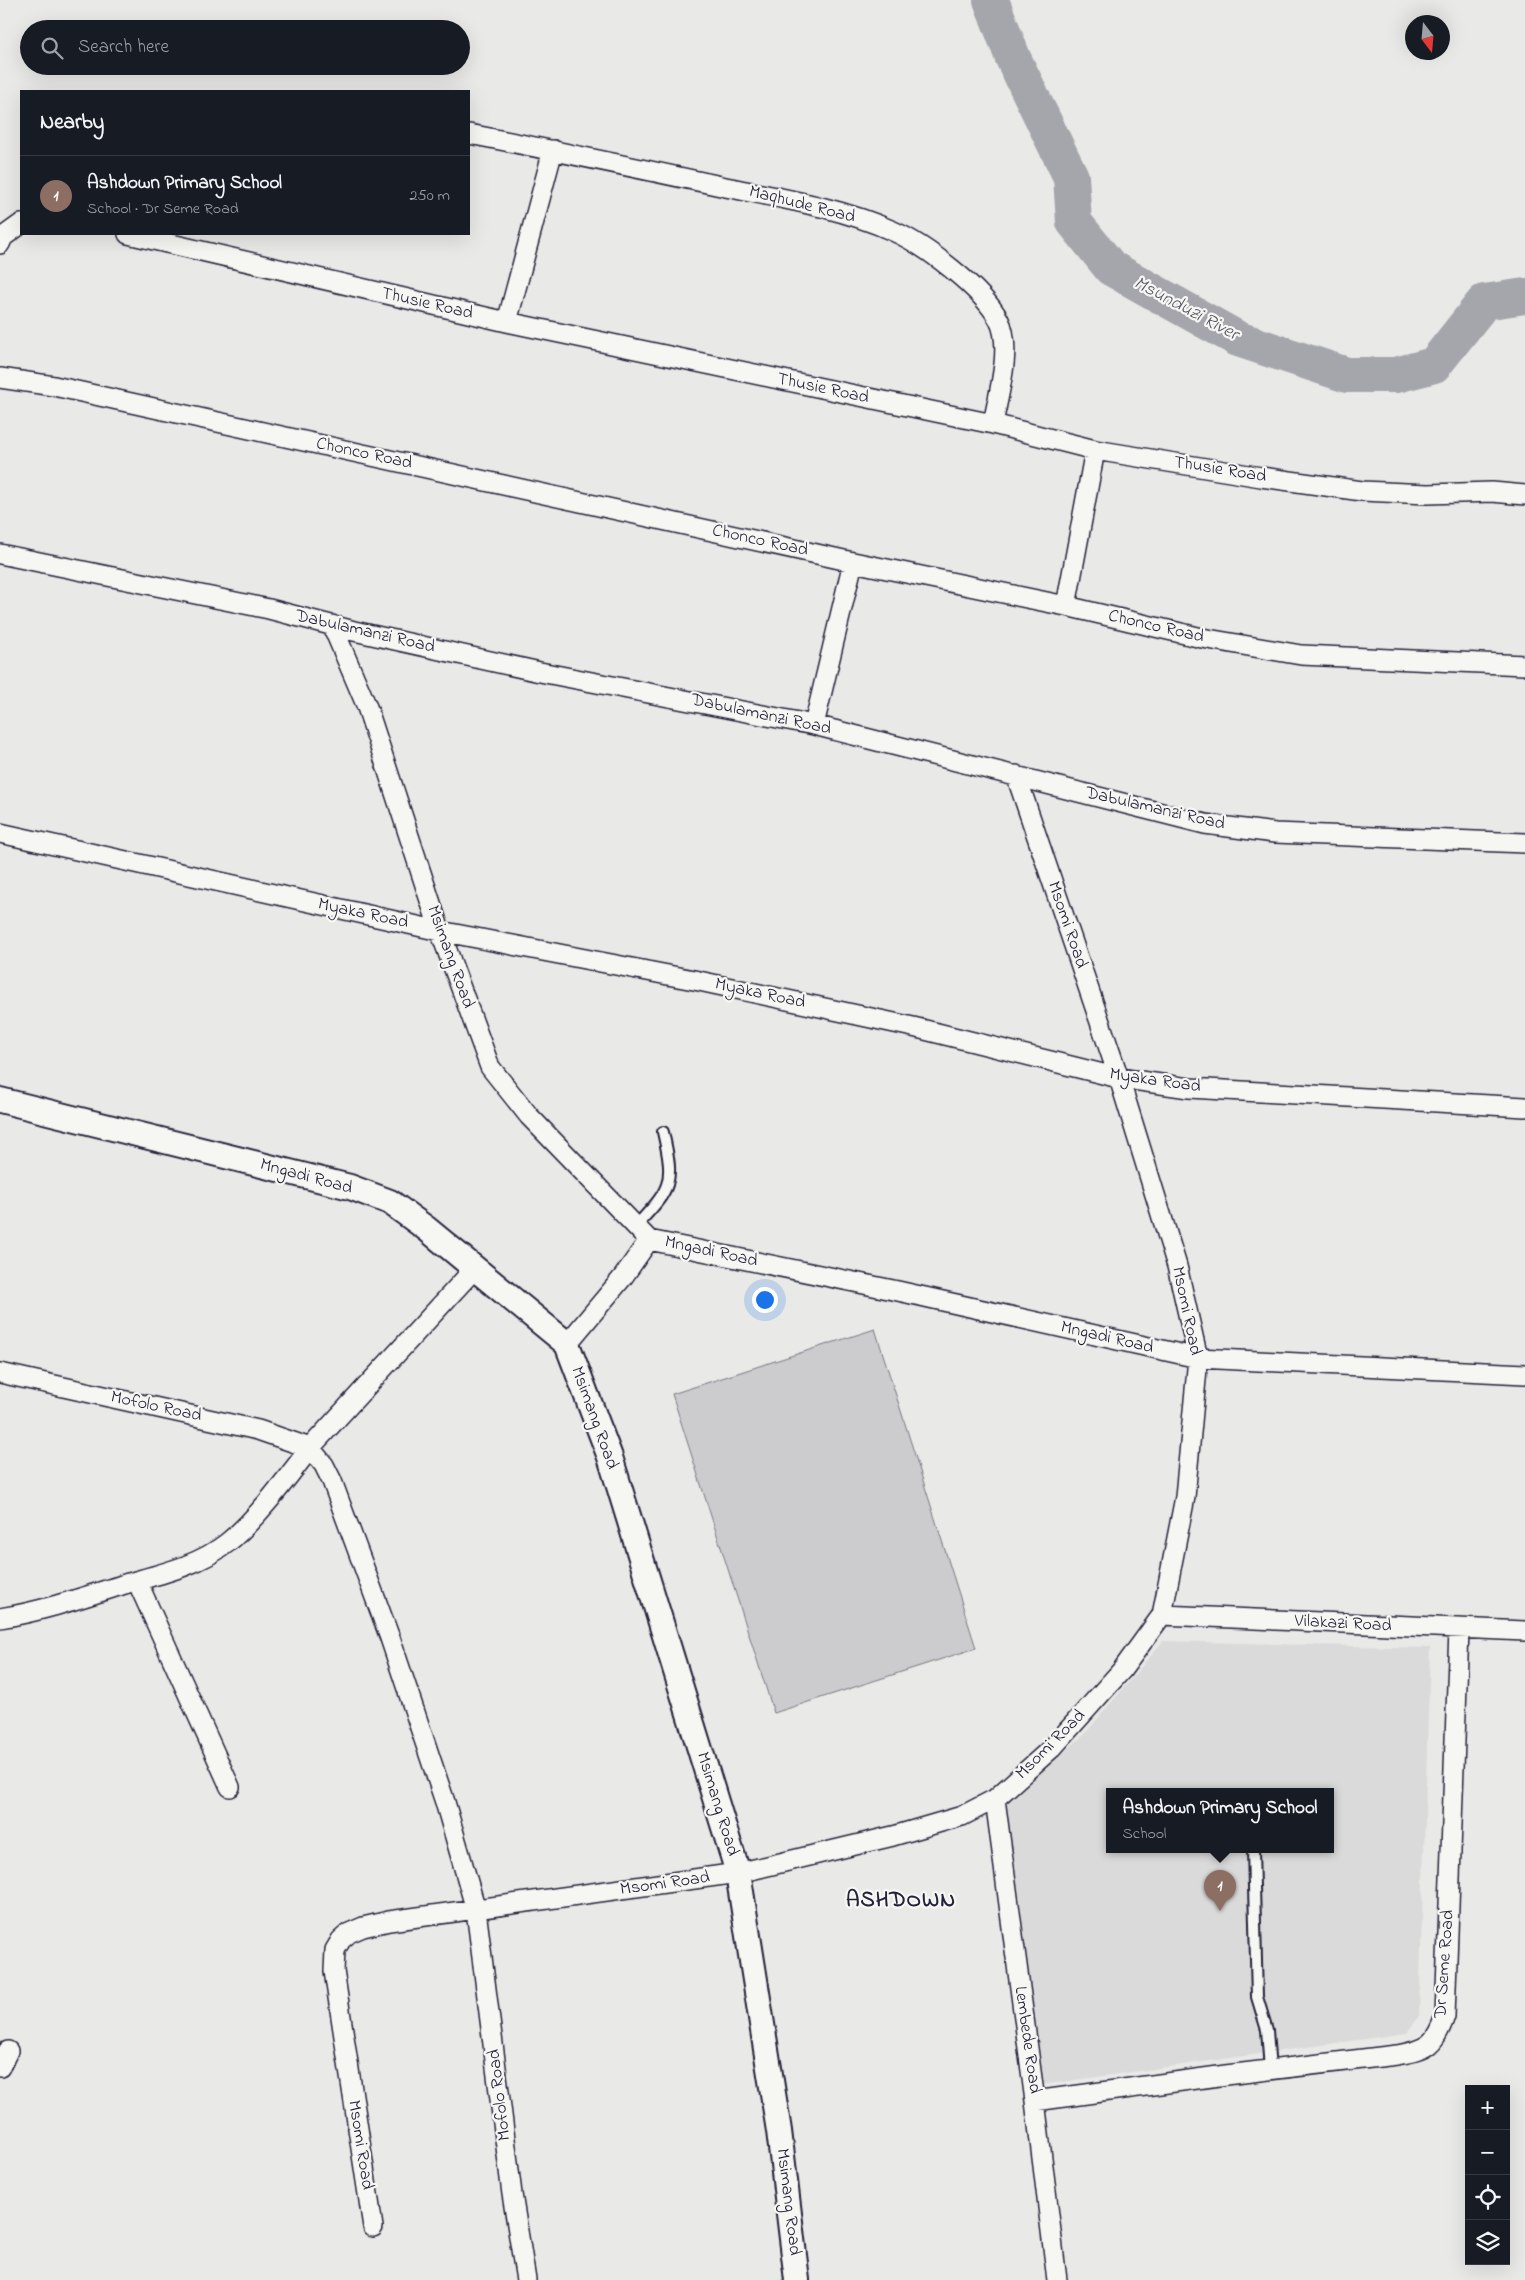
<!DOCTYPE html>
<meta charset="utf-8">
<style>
body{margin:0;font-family:"Indie Flower",sans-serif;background:#242831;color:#f1f3f6}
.controls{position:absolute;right:15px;bottom:15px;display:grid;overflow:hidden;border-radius:0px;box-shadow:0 5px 20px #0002}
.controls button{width:45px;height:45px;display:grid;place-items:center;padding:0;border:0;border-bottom:1px solid #363941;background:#171b24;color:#f1f3f6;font:25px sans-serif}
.compass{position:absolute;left:1405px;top:15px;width:45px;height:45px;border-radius:50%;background:#171b24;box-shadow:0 5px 20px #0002;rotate:164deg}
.you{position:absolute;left:764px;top:1299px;width:18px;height:18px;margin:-12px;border:4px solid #fff;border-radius:50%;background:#1a73e8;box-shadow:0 0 0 8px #1a73e833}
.badge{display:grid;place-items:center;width:32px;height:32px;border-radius:50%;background:#0f766e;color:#fff;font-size:16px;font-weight:700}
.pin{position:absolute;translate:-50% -41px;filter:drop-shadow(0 1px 2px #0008)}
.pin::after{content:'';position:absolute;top:26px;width:18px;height:15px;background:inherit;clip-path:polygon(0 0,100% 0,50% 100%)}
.popup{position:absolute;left:1106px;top:1788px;width:228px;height:65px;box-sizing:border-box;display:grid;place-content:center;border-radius:0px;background:#171b24;filter:drop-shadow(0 1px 4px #0005);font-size:16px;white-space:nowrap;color:#9ea1a6}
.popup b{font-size:19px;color:#f1f3f6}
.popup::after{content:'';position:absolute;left:50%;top:100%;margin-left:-10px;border:10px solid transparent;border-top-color:#171b24}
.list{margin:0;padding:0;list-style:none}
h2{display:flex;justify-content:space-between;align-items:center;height:65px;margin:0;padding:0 20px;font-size:21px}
h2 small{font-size:16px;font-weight:400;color:#9ea1a6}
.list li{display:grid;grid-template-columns:32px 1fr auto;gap:15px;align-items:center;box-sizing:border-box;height:80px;padding:0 20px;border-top:1px solid #363941}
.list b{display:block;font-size:19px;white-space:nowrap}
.list p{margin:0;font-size:16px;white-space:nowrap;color:#9ea1a6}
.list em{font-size:16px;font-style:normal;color:#9ea1a6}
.icon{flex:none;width:28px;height:28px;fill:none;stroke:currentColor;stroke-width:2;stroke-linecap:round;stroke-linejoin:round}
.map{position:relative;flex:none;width:1525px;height:2280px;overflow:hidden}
.search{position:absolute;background:#171b24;box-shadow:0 5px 20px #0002;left:20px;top:20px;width:450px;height:55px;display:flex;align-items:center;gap:12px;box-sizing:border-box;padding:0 18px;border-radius:28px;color:#9ea1a6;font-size:19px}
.panel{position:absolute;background:#171b24;box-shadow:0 5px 20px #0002;left:20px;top:90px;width:450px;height:145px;border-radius:0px}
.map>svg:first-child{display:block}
.built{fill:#dadada;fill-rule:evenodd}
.green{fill:#ccccce;stroke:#777784}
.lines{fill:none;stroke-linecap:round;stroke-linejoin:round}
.river{stroke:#a5a5ac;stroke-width:36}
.service-casing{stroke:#22223b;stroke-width:14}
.minor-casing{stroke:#22223b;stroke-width:22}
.tertiary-casing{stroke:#22223b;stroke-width:28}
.service{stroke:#f6f6f2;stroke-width:10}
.minor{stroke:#f6f6f2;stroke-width:19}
.tertiary{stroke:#f6f6f2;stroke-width:24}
.labels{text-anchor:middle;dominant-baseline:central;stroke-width:4.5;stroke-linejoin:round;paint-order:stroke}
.street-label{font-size:18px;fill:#22223b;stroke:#f6f6f2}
.water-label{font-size:19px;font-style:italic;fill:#565668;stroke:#f6f6f2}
.district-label{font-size:22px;font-weight:bold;letter-spacing:1px;fill:#22223b;stroke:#f6f6f2}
</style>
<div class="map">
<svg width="1525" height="2280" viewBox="0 0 1525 2280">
<rect width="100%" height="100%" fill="#e9e9e7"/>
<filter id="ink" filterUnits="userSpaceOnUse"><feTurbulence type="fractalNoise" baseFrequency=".02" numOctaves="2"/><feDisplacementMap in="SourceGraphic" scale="10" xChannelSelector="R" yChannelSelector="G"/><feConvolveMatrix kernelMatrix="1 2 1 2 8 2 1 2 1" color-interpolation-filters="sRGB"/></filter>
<g filter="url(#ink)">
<path class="built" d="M1163 1641 1430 1648 1419 2016 1407 2033 1041 2085 1002 1805 1084 1735ZM1110 1792H1330V1850H1110Z"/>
<path class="green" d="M875 1329 976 1648 774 1713 672 1394Z"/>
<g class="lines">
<path class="river" d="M991 0 1013 58 1071 177 1074 222 1111 268 1238 339 1347 375H1396L1434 365 1484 302 1525 296"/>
<g class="service-casing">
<path id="service" d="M636 1226C671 1188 675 1184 663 1132
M1253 1850 1257 1997 1267 2030 1270 2070"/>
</g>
<g class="minor-casing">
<path id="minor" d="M469 134C553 150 637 168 721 186 779 198 839 207 893 231 925 245 983 289 999 320 1013 347 998 395 993 424
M128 234 507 322 993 424 1095 450 1261 477 1362 491 1428 494 1492 492 1525 495
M0 244 3 237 21 224
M507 322 553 150
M0 378 54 386 853 562 1066 606 1202 638 1301 655 1525 665
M0 554 269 609 354 631 540 672 814 725 1205 824 1275 833 1525 843
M1066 606 1095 450
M332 625 367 707 440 931 490 1067 529 1116 649 1240
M814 725 853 562
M0 833 440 931 699 981 913 1027 1119 1078 1189 1088 1525 1107
M649 1240 898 1291 1198 1358 1525 1374
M567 1344 623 1277 649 1240
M0 1373 258 1430 310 1448
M310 1448 324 1465 332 1481 390 1638 445 1802 476 1910 512 2194 526 2280
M137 1581 230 1787
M1162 1615 1525 1631
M0 1618C43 1611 84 1597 125 1584 160 1574 198 1566 227 1543 257 1519 287 1478 310 1448L475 1268
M995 1799 1035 2101 1057 2280
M0 2067 8 2051
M1035 2101 1226 2075 1397 2055C1427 2050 1435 2045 1445 2016L1459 1630
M373 2227 334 1971 335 1950 341 1940 349 1933 363 1927 389 1921 738 1873 893 1836 962 1816 995 1799 1053 1747 1122 1670 1162 1615 1185 1497 1198 1358 1177 1266 1119 1078 1016 775"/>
</g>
<g class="tertiary-casing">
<path id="tertiary" d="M0 1100 350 1187 390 1202 427 1229 567 1344 610 1457 738 1873 779 2131 797 2280"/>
</g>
<use href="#service" class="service"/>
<use href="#minor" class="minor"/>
<use href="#tertiary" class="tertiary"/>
</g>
</g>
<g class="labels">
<g class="street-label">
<text transform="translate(802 205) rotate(14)">Maqhude Road</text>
<text transform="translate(427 304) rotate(13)">Thusie Road</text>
<text transform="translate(823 389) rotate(12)">Thusie Road</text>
<text transform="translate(364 454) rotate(12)">Chonco Road</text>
<text transform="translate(1220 470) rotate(9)">Thusie Road</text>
<text transform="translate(760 541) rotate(12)">Chonco Road</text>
<text transform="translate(1156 627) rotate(13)">Chonco Road</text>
<text transform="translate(365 632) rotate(13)">Dabulamanzi Road</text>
<text transform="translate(761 715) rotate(12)">Dabulamanzi Road</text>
<text transform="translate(1155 809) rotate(13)">Dabulamanzi Road</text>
<text transform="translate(363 914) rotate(12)">Myaka Road</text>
<text transform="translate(1067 925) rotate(71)">Msomi Road</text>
<text transform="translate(450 957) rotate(70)">Msimang Road</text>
<text transform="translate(760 994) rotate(12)">Myaka Road</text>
<text transform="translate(1155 1081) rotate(8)">Myaka Road</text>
<text transform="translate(306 1177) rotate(15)">Mngadi Road</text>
<text transform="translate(711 1252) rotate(12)">Mngadi Road</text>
<text transform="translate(1186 1311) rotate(78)">Msomi Road</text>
<text transform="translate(1107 1338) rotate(13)">Mngadi Road</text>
<text transform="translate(156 1407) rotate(12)">Mofolo Road</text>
<text transform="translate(594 1418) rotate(70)">Msimang Road</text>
<text transform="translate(1343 1624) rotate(3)">Vilakazi Road</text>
<text transform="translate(1051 1745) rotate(-45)">Msomi Road</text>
<text transform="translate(717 1804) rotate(73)">Msimang Road</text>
<text transform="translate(665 1884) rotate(-8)">Msomi Road</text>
<text transform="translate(1445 1964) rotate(-86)">Dr Seme Road</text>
<text transform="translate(1027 2040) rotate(82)">Lembede Road</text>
<text transform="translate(500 2095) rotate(-97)">Mofolo Road</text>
<text transform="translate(360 2145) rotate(81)">Msomi Road</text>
<text transform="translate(788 2202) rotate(83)">Msimang Road</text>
</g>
<g class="water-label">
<text transform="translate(1186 309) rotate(28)">Msunduzi River</text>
</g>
<g class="district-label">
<text x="901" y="1901">ASHDOWN</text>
</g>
</g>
</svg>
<div class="controls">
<button>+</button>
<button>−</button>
<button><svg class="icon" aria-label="locate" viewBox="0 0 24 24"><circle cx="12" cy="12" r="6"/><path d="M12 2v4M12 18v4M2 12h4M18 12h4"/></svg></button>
<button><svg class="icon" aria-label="layers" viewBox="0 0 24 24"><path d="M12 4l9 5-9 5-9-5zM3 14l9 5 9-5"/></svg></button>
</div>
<svg class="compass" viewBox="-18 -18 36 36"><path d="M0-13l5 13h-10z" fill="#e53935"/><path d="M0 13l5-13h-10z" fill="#9ea1a6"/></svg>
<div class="you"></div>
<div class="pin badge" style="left:1220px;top:1911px;background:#8d6e63">1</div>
<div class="popup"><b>Ashdown Primary School</b>School</div>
<div class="search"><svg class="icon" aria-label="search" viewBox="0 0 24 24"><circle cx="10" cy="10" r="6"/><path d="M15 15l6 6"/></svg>Search here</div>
<section class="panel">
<h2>Nearby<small></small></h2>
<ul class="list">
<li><span class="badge" style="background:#8d6e63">1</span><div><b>Ashdown Primary School</b><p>School · Dr Seme Road</p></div><em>250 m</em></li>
</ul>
</section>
</div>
